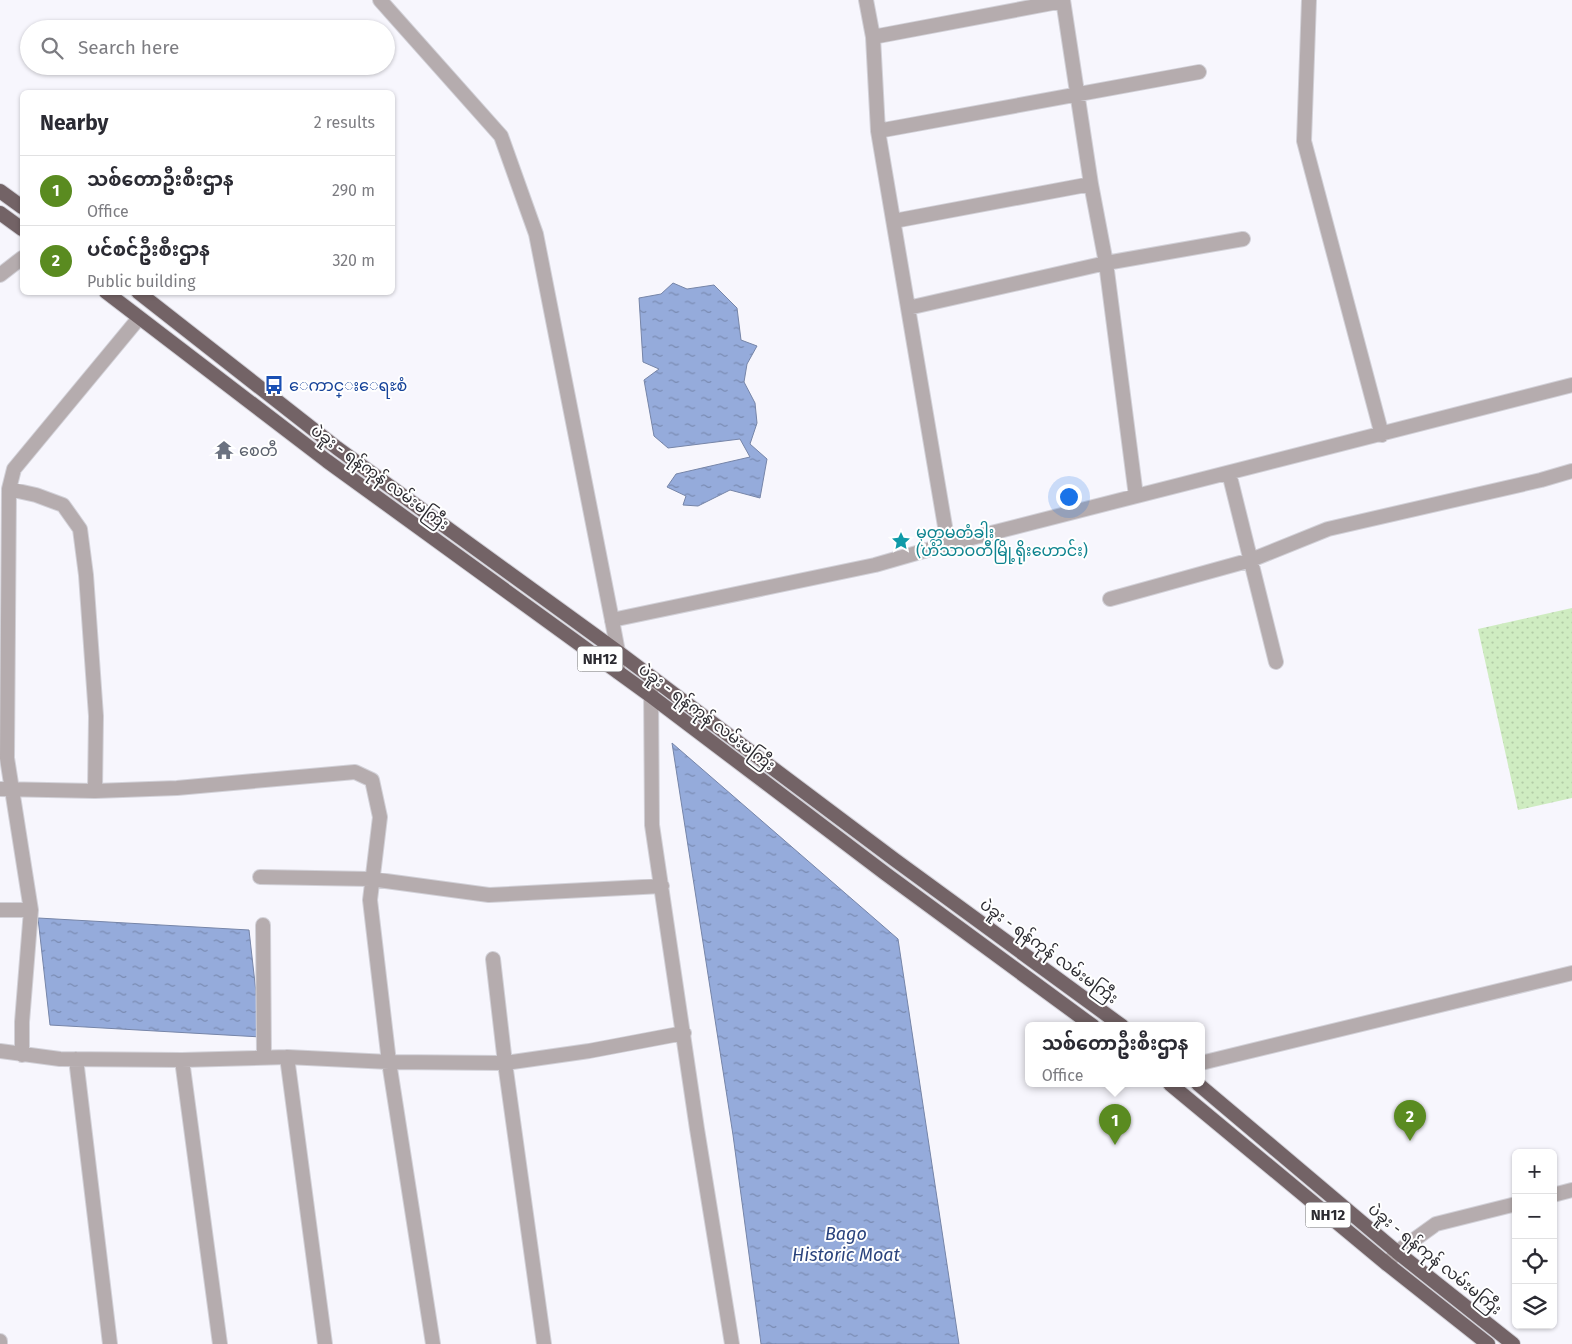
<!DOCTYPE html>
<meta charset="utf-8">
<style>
body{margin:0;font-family:"Fira Sans","Noto Sans Myanmar",sans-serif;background:#f2f2f3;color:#2b2b33}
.controls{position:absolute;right:15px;bottom:15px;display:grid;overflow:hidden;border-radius:8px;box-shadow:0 1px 4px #0004}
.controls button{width:45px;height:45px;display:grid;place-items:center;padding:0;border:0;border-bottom:1px solid #e1e1e2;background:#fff;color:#2b2b33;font:25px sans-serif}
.you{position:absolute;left:1068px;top:496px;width:18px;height:18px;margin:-12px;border:4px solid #fff;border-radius:50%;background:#1a73e8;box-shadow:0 0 0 8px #1a73e833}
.badge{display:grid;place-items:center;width:32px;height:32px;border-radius:50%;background:#5a8b20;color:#fff;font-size:16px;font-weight:700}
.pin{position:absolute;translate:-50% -41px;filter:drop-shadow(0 1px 2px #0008)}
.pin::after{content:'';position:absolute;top:26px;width:18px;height:15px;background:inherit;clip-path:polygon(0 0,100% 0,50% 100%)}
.popup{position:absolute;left:1025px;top:1022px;width:180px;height:65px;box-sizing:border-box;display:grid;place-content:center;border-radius:8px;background:#fff;filter:drop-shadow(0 1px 4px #0005);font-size:16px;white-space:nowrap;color:#7c7c81}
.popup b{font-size:19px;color:#2b2b33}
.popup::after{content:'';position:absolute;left:50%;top:100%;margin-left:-10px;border:10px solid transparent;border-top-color:#fff}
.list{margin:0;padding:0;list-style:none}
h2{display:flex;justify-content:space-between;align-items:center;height:65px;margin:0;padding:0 20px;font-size:21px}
h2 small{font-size:16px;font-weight:400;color:#7c7c81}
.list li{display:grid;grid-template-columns:32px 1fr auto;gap:15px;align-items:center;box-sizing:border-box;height:70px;padding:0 20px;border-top:1px solid #e1e1e2}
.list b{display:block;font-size:19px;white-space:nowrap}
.list p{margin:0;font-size:16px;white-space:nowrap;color:#7c7c81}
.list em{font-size:16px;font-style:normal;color:#7c7c81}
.icon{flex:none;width:28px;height:28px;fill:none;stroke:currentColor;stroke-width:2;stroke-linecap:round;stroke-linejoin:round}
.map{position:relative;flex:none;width:1572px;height:1344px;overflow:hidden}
.search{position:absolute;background:#fff;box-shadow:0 1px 4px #0004;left:20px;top:20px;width:375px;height:55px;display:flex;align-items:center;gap:12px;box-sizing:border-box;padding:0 18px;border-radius:28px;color:#7c7c81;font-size:19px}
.panel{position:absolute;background:#fff;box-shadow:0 1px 4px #0004;left:20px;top:90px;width:375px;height:205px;border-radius:8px}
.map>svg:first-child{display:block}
.grass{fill:url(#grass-dots)}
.water{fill:url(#water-ripples);stroke:#7685a8}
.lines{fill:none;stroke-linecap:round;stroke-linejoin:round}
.minor-casing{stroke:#d2d1d8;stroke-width:16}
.tertiary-casing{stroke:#d2d1d8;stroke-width:16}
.trunk-casing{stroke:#d2d1d8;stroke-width:16}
.minor{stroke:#b5acae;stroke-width:14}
.tertiary{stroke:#b5acae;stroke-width:14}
.trunk{stroke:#736366;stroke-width:14}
.labels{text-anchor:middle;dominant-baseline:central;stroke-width:4;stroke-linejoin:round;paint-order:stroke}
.shield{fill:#fff;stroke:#6b6b6f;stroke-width:1}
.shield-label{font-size:15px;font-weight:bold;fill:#2c2b31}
.transit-label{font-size:16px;fill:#164399;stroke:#fff;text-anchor:start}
.worship-label{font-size:16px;fill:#5b616d;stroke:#fff;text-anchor:start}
.street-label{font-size:16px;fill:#2c2b31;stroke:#fff}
.culture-label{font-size:16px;fill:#0d838f;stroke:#fff;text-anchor:start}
.water-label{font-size:18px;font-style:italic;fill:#2a437d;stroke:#fff}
</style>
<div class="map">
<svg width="1572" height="1344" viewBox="0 0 1572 1344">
<defs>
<pattern id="grass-dots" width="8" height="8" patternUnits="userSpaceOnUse" patternTransform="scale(1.25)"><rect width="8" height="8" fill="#cfecc1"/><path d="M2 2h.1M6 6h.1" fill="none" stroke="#b2cba6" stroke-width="1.8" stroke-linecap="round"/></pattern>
<pattern id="water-ripples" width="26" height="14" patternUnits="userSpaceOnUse" patternTransform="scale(1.25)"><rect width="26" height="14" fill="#95abdb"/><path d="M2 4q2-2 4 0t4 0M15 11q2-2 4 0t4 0" fill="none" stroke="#7a8bb2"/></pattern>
</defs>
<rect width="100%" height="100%" fill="#f7f6fd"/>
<path class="grass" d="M1572 608V798L1518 810 1478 629Z"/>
<path class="water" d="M673 283 687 289 714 285 737 308 741 340 757 346 747 364 744 382 755 403 757 423 750 444 767 459 760 498 730 490 698 506 683 505 686 496 667 487 676 474 750 457 740 439 668 448 654 436 644 380 659 369 643 362 639 298 661 294Z
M672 743 898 939 959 1344H761L733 1135Z
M38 918 249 930 261 1037 50 1025Z"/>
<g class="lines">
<g class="minor-casing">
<path id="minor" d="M866 0 873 37 878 131 948 544
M1063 0 1091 184 1106 263 1136 496
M1309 0 1304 141 1382 435
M873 37 1063 1
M878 131 1199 72
M894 221 1091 184
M0 275 22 258
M908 308 1106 263 1243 239
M1229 473 1276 662
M9 489 36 495 63 505 80 529 86 575 96 716 95 791
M1110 599 1251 560 1328 529 1541 480 1572 471
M612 620 875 565 948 544 1572 385
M651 686 652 825 697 1129 732 1344
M0 789 95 791 177 788 355 772 372 780 380 817 370 900 389 1062 433 1344
M260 877 371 879 489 895 662 886
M0 910H31
M263 925 264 1057
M493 959 505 1063 544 1344
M0 1051 60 1059 182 1060 287 1057 389 1062 505 1063 589 1051 684 1033
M22 1055V1022L31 910 7 758 9 489 14 469 139 318
M287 1057 325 1344
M76 1059 110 1344
M182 1060 220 1344
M1201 1063 1572 973
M1553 1195 1572 1190
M1387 1264 1397 1252 1436 1224 1516 1204
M0 1341V1344"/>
</g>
<g class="tertiary-casing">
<path id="tertiary" d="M380 0 501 136 536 234 612 620 618 652V672"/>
</g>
<g class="trunk-casing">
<path id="trunk" d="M0 191 22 207
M0 213 22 229
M106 292 327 461 651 696 886 874 1093 1026
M138 292 337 448 618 652 895 860 1122 1026
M1170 1084 1387 1264 1488 1344
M1198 1084 1397 1252 1513 1344"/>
</g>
<use href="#minor" class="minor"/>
<use href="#tertiary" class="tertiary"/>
<use href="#trunk" class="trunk"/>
</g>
<defs>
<g id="bus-bare" transform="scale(1.5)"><path d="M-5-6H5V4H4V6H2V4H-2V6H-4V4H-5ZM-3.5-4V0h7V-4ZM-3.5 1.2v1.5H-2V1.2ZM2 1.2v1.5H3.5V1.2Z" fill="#1a4fb4" stroke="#fff" stroke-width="2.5" paint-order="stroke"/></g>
<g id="temple-bare" transform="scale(1.5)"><path d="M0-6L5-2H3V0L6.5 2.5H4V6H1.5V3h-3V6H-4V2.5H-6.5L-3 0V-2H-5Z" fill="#6b7280" stroke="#fff" stroke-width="2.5" paint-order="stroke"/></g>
<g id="sight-bare" transform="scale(1.5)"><path d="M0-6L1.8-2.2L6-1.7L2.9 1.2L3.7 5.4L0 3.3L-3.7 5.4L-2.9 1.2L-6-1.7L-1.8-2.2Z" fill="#0f9aa8" stroke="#fff" stroke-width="2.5" paint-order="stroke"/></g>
</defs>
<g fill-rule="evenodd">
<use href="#bus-bare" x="274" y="385"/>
<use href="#temple-bare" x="224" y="450"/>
<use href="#sight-bare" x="901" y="541"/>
</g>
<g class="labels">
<g class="shield">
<rect x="577.5" y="646.5" width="45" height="25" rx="4"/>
<rect x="1305.5" y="1202.5" width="45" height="25" rx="4"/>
</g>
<g class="shield-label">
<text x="600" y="659">NH12</text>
<text x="1328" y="1215">NH12</text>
</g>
<g class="transit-label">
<text x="289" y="385">ေကာင္းေရႊစံ</text>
</g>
<g class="worship-label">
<text x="239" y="450">စေတီ</text>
</g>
<g class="street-label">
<text transform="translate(380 477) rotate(36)">ပဲခူး - ရန်ကုန် လမ်းမကြီး</text>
<text transform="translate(707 717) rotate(37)">ပဲခူး - ရန်ကုန် လမ်းမကြီး</text>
<text transform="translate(1049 951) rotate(36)">ပဲခူး - ရန်ကုန် လမ်းမကြီး</text>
<text transform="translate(1435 1259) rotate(39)">ပဲခူး - ရန်ကုန် လမ်းမကြီး</text>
</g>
<g class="culture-label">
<text x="916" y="532">မုတ္တမတံခါး<tspan x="916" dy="18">(ဟံသာဝတီမြို့ရိုးဟောင်း)</tspan></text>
</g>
<g class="water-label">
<text x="846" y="1234">Bago<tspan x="846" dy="21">Historic Moat</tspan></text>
</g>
</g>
</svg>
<div class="controls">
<button>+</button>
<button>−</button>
<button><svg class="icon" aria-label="locate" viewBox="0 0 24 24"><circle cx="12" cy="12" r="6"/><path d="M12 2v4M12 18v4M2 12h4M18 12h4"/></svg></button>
<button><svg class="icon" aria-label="layers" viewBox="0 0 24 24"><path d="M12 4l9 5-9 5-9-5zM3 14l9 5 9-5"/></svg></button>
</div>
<div class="you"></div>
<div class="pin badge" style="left:1115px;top:1145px">1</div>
<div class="popup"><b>သစ်တောဦးစီးဌာန</b>Office</div>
<div class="pin badge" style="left:1410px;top:1141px">2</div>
<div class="search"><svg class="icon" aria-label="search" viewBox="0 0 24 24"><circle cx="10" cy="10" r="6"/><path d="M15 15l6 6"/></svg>Search here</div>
<section class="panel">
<h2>Nearby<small>2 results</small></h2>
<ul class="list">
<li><span class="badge">1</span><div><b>သစ်တောဦးစီးဌာန</b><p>Office</p></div><em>290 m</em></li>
<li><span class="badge">2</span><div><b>ပင်စင်ဦးစီးဌာန</b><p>Public building</p></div><em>320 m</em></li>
</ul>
</section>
</div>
